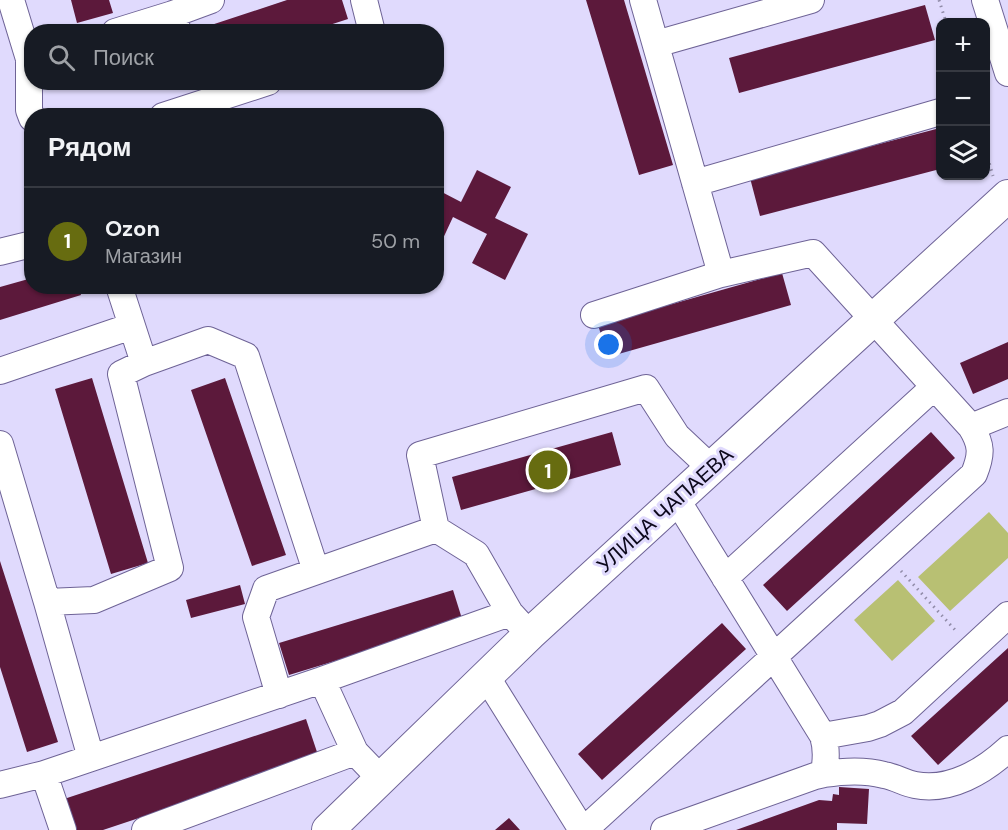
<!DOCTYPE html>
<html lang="ru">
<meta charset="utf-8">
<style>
body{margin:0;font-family:"DM Sans",sans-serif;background:#20242c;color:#f1f3f6}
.controls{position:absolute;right:18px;top:18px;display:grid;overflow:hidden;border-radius:12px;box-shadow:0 2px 4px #0004}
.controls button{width:54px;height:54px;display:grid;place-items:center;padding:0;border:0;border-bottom:2px solid #363941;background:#171b24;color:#f1f3f6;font:30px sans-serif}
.you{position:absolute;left:609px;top:345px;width:21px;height:21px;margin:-15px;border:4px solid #fff;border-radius:50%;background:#1a73e8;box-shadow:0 0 0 9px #1a73e833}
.badge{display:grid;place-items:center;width:39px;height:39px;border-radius:50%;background:#676c10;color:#fff;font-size:20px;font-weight:700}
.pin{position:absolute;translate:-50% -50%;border:3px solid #fff;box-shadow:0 2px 6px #0006}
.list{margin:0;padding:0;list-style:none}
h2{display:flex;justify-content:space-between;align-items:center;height:78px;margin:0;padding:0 24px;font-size:26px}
h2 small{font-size:20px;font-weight:400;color:#9ea1a6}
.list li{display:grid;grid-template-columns:39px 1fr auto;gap:18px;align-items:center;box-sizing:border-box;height:108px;padding:0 24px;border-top:2px solid #363941}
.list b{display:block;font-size:22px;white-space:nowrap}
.list p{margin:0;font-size:20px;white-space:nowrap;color:#9ea1a6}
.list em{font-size:20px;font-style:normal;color:#9ea1a6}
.icon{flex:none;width:33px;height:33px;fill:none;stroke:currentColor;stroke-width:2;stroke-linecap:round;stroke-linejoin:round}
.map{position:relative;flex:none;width:1008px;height:830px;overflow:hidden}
.search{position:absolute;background:#171b24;box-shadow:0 2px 4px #0004;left:24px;top:24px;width:420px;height:66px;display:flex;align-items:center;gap:15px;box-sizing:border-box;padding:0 21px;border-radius:24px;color:#9ea1a6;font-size:22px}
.panel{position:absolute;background:#171b24;box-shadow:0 2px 4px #0004;left:24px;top:108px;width:420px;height:186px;border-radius:24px}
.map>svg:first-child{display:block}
.green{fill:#b8c073}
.building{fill:#5c193b}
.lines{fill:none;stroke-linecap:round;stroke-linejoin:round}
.minor-casing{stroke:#6e6396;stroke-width:28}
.major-casing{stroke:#6e6396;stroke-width:34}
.path{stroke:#918ca9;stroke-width:3;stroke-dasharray:1.5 4.5;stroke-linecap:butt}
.minor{stroke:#fff;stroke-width:26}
.major{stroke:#fff;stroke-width:32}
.labels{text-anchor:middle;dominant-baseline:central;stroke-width:6;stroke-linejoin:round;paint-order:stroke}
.street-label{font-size:21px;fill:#0c081b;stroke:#e0dafd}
</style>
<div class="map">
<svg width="1008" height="830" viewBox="0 0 1008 830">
<rect width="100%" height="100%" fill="#e0dafd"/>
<path class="green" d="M989 512 1008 533V558L950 611 918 577Z
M898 580 935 621 892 661 854 620Z"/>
<path class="building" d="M71 0H109L113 13 77 23Z
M287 0H342L348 19 308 32H190Z
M586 0H624L673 165 639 175Z
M925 5 935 40 739 93 729 58Z
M940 128V169L760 216 750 178Z
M477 170 511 187 495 218 528 234 505 280 472 263 487 234 453 217 439 247 436 246V189L461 202Z
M782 273 791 305 608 357 598 325Z
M32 278V286H78L81 295 0 320V287Z
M1008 342V379L973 394 960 363Z
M92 378 148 563 111 574 55 389Z
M225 378 286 555 252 566 191 390Z
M612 432 621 465 461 510 452 477Z
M931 432 955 458 787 611 763 585Z
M0 561 58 742 27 752 0 667Z
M240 585 245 604 191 618 186 600Z
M453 590 463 622 289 675 279 643Z
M722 623 746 649 602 780 578 754Z
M1008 648V701L938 765 911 736Z
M306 719 319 758 103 830H71L61 800Z
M839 787 869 789 867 824 837 823V830H736L819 800 832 801 833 794 839 795Z
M509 818 520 830H495Z"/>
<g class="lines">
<g class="minor-casing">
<path id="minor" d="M11 0 29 59V110L32 118
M364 0 372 32
M985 0 1008 73
M115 32 173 14
M178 32 173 14 211 0
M656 44 811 0
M163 116 268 82
M695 183 940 112
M0 252 32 244
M119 286 144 363 208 340 246 356 316 571
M594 315 721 274
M0 371 132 326
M971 427 1008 412
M0 444 47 602 94 600 170 568 121 374 144 363
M725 578 934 387
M47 602 91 758
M510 613 476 554 436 529 420 455 646 388 677 436 711 468
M486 676 582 830
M279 695 256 617 266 589 436 529
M823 736 868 728 880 724 903 712 1008 615
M44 774 322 680
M824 774C843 771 866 770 884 775 895 777 905 783 915 785 950 792 984 771 1008 749
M381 779 355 752 322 680 510 613 521 625
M0 785 44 774 63 830
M145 830 355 752
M584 830 974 474C982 454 982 445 971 427L813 253 721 274 643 0
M664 830 815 776 824 774C826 760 827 749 823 736L677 500"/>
</g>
<g class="major-casing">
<path id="major" d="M328 830 530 634 1008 196"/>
</g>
<path class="path" d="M939 0 946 22
M986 152 993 176
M901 571 957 632"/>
<use href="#minor" class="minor"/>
<use href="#major" class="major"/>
</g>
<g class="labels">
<g class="street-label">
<text transform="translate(665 510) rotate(-42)">УЛИЦА ЧАПАЕВА</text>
</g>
</g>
</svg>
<div class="controls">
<button>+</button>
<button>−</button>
<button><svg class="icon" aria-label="layers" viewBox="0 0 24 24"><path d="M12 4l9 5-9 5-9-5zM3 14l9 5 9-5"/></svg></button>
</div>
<div class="you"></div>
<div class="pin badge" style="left:548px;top:470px">1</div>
<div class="search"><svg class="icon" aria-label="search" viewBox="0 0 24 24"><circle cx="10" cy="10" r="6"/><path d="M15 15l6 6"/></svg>Поиск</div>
<section class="panel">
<h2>Рядом<small></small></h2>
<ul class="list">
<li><span class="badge">1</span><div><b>Ozon</b><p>Магазин</p></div><em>50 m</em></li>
</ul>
</section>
</div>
